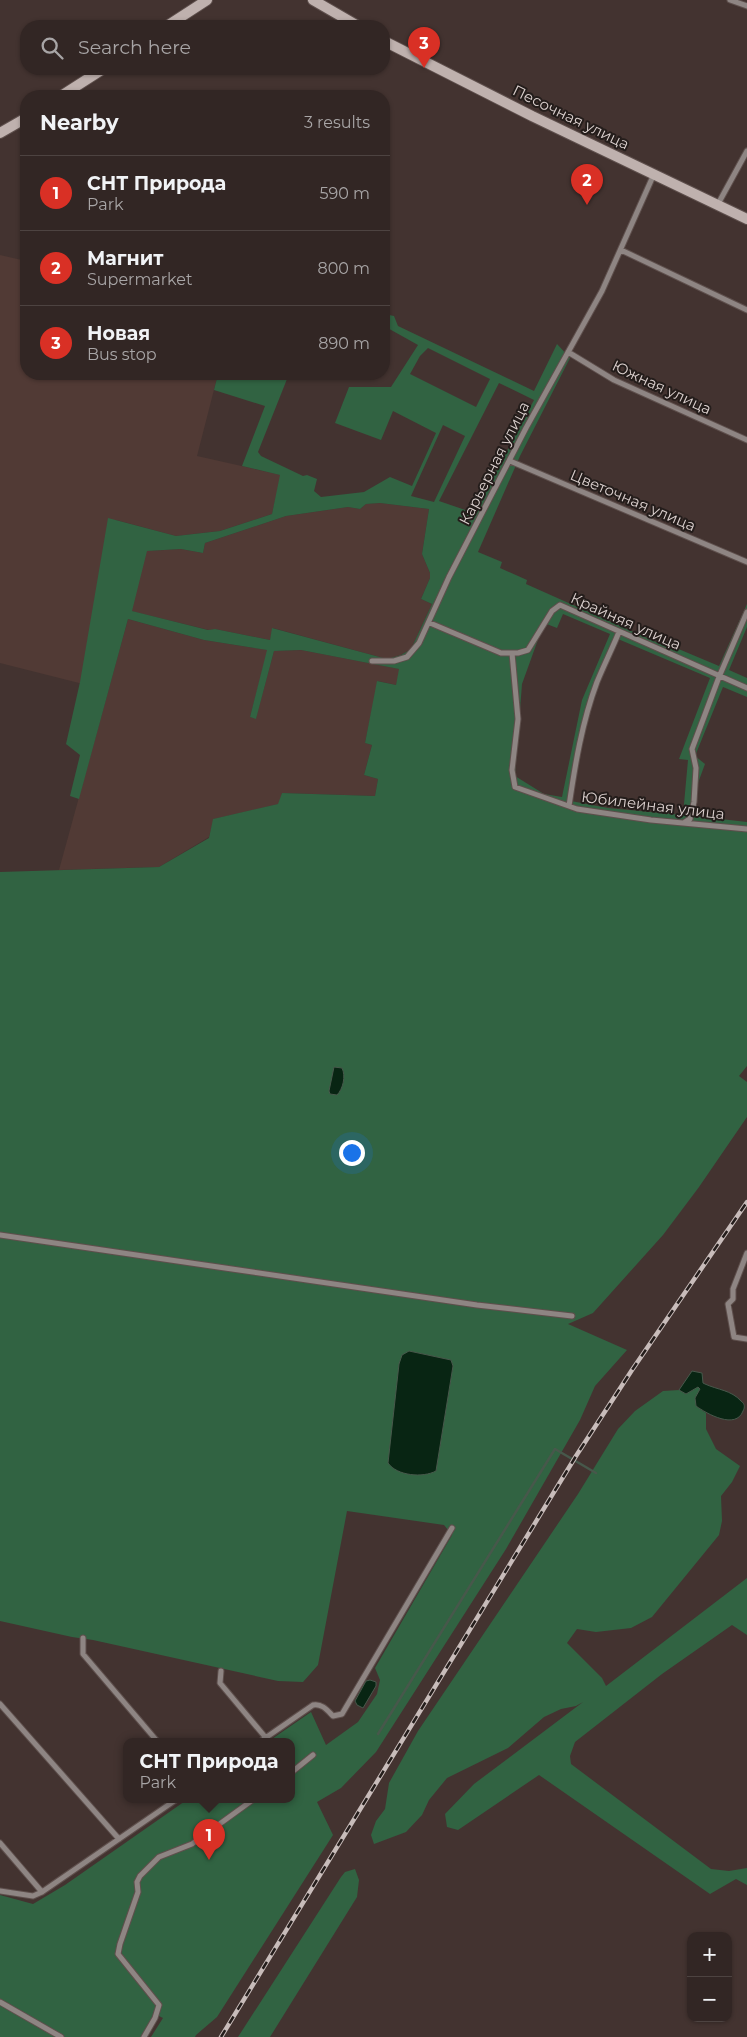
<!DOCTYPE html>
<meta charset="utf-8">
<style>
:root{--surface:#322624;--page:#3d3231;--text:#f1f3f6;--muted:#a8a5a6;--line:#4d4341;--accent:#d93025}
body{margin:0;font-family:Montserrat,sans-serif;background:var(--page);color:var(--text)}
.controls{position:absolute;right:15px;bottom:15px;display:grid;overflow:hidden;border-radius:10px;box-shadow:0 1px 4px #0004}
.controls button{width:45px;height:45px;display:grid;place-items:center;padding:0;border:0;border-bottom:1px solid var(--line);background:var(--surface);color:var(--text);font:25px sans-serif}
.you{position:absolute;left:351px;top:1152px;width:18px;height:18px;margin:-12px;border:4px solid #fff;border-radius:50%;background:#1a73e8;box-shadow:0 0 0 8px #1a73e833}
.badge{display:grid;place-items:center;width:32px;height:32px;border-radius:50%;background:var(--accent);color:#fff;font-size:16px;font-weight:700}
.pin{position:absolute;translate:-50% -41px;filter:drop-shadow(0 1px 2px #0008)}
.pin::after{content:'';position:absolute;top:26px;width:18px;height:15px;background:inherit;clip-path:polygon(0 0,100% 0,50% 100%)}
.popup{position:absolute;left:123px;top:1738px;width:172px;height:65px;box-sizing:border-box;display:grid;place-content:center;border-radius:10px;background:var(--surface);filter:drop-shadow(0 1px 4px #0005);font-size:16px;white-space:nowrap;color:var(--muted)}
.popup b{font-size:19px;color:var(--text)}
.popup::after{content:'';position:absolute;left:50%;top:100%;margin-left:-10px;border:10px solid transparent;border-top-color:var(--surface)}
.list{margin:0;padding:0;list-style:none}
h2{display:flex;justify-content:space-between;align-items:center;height:65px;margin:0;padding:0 20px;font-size:21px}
h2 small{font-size:16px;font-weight:400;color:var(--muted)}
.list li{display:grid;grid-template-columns:32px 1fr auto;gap:15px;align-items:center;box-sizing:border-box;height:75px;padding:0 20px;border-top:1px solid var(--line)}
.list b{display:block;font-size:19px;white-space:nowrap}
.list p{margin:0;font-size:16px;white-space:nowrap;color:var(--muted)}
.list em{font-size:16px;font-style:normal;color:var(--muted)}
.icon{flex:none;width:28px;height:28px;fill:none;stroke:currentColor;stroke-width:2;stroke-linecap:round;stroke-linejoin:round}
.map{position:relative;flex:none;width:747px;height:2037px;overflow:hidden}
.search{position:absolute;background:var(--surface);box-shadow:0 1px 4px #0004;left:20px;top:20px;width:370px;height:55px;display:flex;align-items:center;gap:12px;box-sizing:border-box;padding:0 18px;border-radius:20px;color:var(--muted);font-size:19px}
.panel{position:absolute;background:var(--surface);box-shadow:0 1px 4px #0004;left:20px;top:90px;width:370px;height:290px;border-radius:20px}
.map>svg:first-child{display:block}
</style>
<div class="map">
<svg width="747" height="2037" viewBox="0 0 747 2037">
<rect width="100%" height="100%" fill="#433330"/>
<path fill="#513a35" d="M 0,255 L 26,261 L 26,374 L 218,374 L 197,456 L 281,475 L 272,514 L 220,531 L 176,536 L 116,520 L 87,685 L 0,663 Z
M 380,503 L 429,509 L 422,554 L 430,573 L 430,578 L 421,599 L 432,604 L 411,649 L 401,655 L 387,659 L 273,628 L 270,640 L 215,629 L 209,630 L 131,611 L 146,551 L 181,549 L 203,553 L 205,543 L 286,516 L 348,507 L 360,509 L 366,504 Z
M 128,619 L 204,640 L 268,650 L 250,717 L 256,718 L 274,651 L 301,650 L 400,669 L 396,685 L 378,681 L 365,743 L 372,745 L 364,775 L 378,779 L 375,796 L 282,793 L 279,804 L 214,819 L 209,837 L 159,867 L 59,870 Z"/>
<path fill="#316342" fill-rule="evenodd" d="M 384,314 L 394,316 L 398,326 L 534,391 L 557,344 L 570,358 L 520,456 L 478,552 L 502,562 L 500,568 L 527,580 L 526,584 L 667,647 L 669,645 L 719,666 L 747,604 L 747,627 L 729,670 L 747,678 L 747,697 L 723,687 L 695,756 L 705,764 L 698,783 L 694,816 L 747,822 L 747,1066 L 739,1076 L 747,1082 L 747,1117 L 699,1187 L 663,1235 L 593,1313 L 568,1324 L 627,1350 L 595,1386 L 580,1420 L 506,1549 L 376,1752 L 341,1788 L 317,1802 L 333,1835 L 217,2017 L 196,2035 L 195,2037 L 151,2037 L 163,2018 L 157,2015 L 144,2037 L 0,2037 L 0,1895 L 33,1904 L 65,1885 L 188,1799 L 292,1799 L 292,1741 L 269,1741 L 311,1712 L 326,1745 L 358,1722 L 377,1694 L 380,1680 L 375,1668 L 452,1535 L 444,1525 L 347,1511 L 318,1665 L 303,1682 L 278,1681 L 93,1640 L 72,1637 L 0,1621 L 0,872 L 159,867 L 209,838 L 213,819 L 278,804 L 282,793 L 375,796 L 378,779 L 364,775 L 372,745 L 365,743 L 377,681 L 396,685 L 399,669 L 301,650 L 274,651 L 256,719 L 250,717 L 267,650 L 204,640 L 128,619 L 79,799 L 70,796 L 80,755 L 66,744 L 80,682 L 108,518 L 176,536 L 220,531 L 272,514 L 280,475 L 242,466 L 265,406 L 214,390 L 218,374 L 289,374 L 258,452 L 261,456 L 303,476 L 307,475 L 317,479 L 314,491 L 321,497 L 364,492 L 390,477 L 412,486 L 436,433 L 393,411 L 381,440 L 335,423 L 349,387 L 391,387 L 418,345 L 384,326 ZM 428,348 L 490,379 L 476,407 L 410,374 L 420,356 ZM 499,383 L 534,400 L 474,513 L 439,501 ZM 443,425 L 465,436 L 434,502 L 411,496 ZM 380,503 L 429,509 L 422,554 L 430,573 L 430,578 L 421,599 L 432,604 L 411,649 L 401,655 L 387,659 L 272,628 L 270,640 L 215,629 L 208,630 L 132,611 L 147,551 L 181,549 L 203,553 L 205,543 L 286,516 L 348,507 L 360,509 L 366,504 ZM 563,614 L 610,634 L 582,700 L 562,797 L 544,794 L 515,776 L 522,684 L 544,623 L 557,628 ZM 618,639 L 710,678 L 679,759 L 688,760 L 683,815 L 608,808 L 571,801 L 590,701 ZM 409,1351 L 451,1360 L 453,1366 L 436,1471 Z
M 698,1387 L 700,1389 L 695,1398 L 696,1406 L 706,1413 L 706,1429 L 716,1449 L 740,1466 L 732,1482 L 721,1496 L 722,1521 L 719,1535 L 652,1617 L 631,1628 L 596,1632 L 577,1629 L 567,1643 L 602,1678 L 606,1686 L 747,1578 L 747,1635 L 732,1625 L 662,1674 L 575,1742 L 570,1756 L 571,1764 L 711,1869 L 729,1871 L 747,1868 L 747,1885 L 736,1879 L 710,1894 L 539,1775 L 458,1830 L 447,1827 L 445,1814 L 474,1784 L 583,1702 L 576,1706 L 561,1709 L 544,1717 L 508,1748 L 447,1778 L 429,1800 L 422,1815 L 406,1832 L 374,1844 L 371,1835 L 376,1821 L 385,1809 L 389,1783 L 418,1731 L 578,1494 L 618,1429 L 635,1411 L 663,1391 L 679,1390 L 686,1394 Z
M 355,1869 L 359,1880 L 357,1897 L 270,2037 L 238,2037 L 341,1877 L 345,1872 Z"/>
<path fill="#082513" stroke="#47584b" d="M 334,1067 L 342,1068 C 346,1076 343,1089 337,1095 L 330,1094 L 329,1091 Z
M 409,1351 L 451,1360 L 453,1366 L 436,1471 C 423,1478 397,1476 388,1463 L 399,1364 L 402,1355 Z
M 692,1371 L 702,1373 L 703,1383 L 705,1384 C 718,1390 731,1390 741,1401 C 745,1404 745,1407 743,1411 C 736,1430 707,1414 696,1406 L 695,1398 L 700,1389 L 698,1387 L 686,1394 L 679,1390 Z
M 370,1680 L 376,1682 L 376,1686 L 363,1708 L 357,1705 L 355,1701 L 366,1681 Z"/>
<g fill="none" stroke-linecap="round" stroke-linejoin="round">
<path stroke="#47584b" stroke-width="2.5" d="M 378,1734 L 555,1449 L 596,1473"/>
<g stroke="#5e4f4c" stroke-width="7">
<path id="street" d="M 730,0 L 747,6
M 718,204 L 747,151
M 621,250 L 747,310
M 568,352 L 614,380 L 747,440
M 510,461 L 747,562
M 430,623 L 501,653 L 518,653 L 528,650 L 552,611 L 560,605 L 747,688
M 512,653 L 518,719 L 512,770 L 515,787 L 577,809 L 651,820 L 747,829
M 372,661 L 394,661 L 407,657 L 419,643 L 449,577 L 526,428 L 602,291 L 654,174
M 569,806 C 575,765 582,722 597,682 C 604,665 612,649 619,632
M 685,822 L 690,819 L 694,802 L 696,768 L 692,749 L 719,677 L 747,612
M 0,1235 L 477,1305 L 572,1316
M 747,1253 L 733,1289 L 733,1299 L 728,1304 L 734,1337 L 747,1339
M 83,1638 L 83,1654 L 157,1741
M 221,1671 L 220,1683 L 266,1738
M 0,1704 L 119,1839
M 261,1741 L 313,1705 C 322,1703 328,1711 333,1716 L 342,1714 L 452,1528
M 292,1772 L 313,1755
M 0,1843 L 42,1892
M 0,1891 L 33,1896 L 42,1892 L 177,1799
M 0,2002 L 61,2037
M 144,2037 L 155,2018 L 159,2005 L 118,1954 L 120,1944 L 138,1892 L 137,1882 L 140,1876 L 159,1857 L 192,1844 L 254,1799"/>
</g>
<g stroke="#5e4f4c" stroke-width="12">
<path id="secondary" d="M 313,0 L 358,26
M 167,26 L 207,0
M 384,41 L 532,116 L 747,219
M 61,96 L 103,69
M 0,133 L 26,118"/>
</g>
<use href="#street" stroke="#8e8583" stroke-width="5"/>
<use href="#secondary" stroke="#bfb1ae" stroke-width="10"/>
<g stroke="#c8bcba" stroke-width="4.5">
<path id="rail" d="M 221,2037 L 576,1456 L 632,1370 L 747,1202"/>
</g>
<use href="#rail" stroke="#241d1b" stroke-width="2.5" stroke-dasharray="8" stroke-linecap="butt"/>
</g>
<g text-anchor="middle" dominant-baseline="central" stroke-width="4" stroke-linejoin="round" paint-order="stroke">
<g font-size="15" fill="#dbd0ce" stroke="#241d1b">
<text transform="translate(571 117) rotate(26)">Песочная улица</text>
<text transform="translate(662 387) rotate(25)">Южная улица</text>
<text transform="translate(494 463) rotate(-63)">Карьерная улица</text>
<text transform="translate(633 500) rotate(23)">Цветочная улица</text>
<text transform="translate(626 621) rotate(24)">Крайняя улица</text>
<text transform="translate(653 805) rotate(7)">Юбилейная улица</text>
</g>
</g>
</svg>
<div class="controls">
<button>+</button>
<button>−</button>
</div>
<div class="you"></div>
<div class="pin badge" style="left:209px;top:1860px">1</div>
<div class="popup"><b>СНТ Природа</b>Park</div>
<div class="pin badge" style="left:587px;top:205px">2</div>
<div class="pin badge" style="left:424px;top:68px">3</div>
<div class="search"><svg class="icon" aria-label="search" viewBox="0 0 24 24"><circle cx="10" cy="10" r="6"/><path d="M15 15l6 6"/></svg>Search here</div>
<section class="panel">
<h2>Nearby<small>3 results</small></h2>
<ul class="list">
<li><span class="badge">1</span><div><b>СНТ Природа</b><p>Park</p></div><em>590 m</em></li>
<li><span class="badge">2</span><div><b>Магнит</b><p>Supermarket</p></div><em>800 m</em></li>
<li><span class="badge">3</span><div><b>Новая</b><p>Bus stop</p></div><em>890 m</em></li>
</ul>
</section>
</div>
